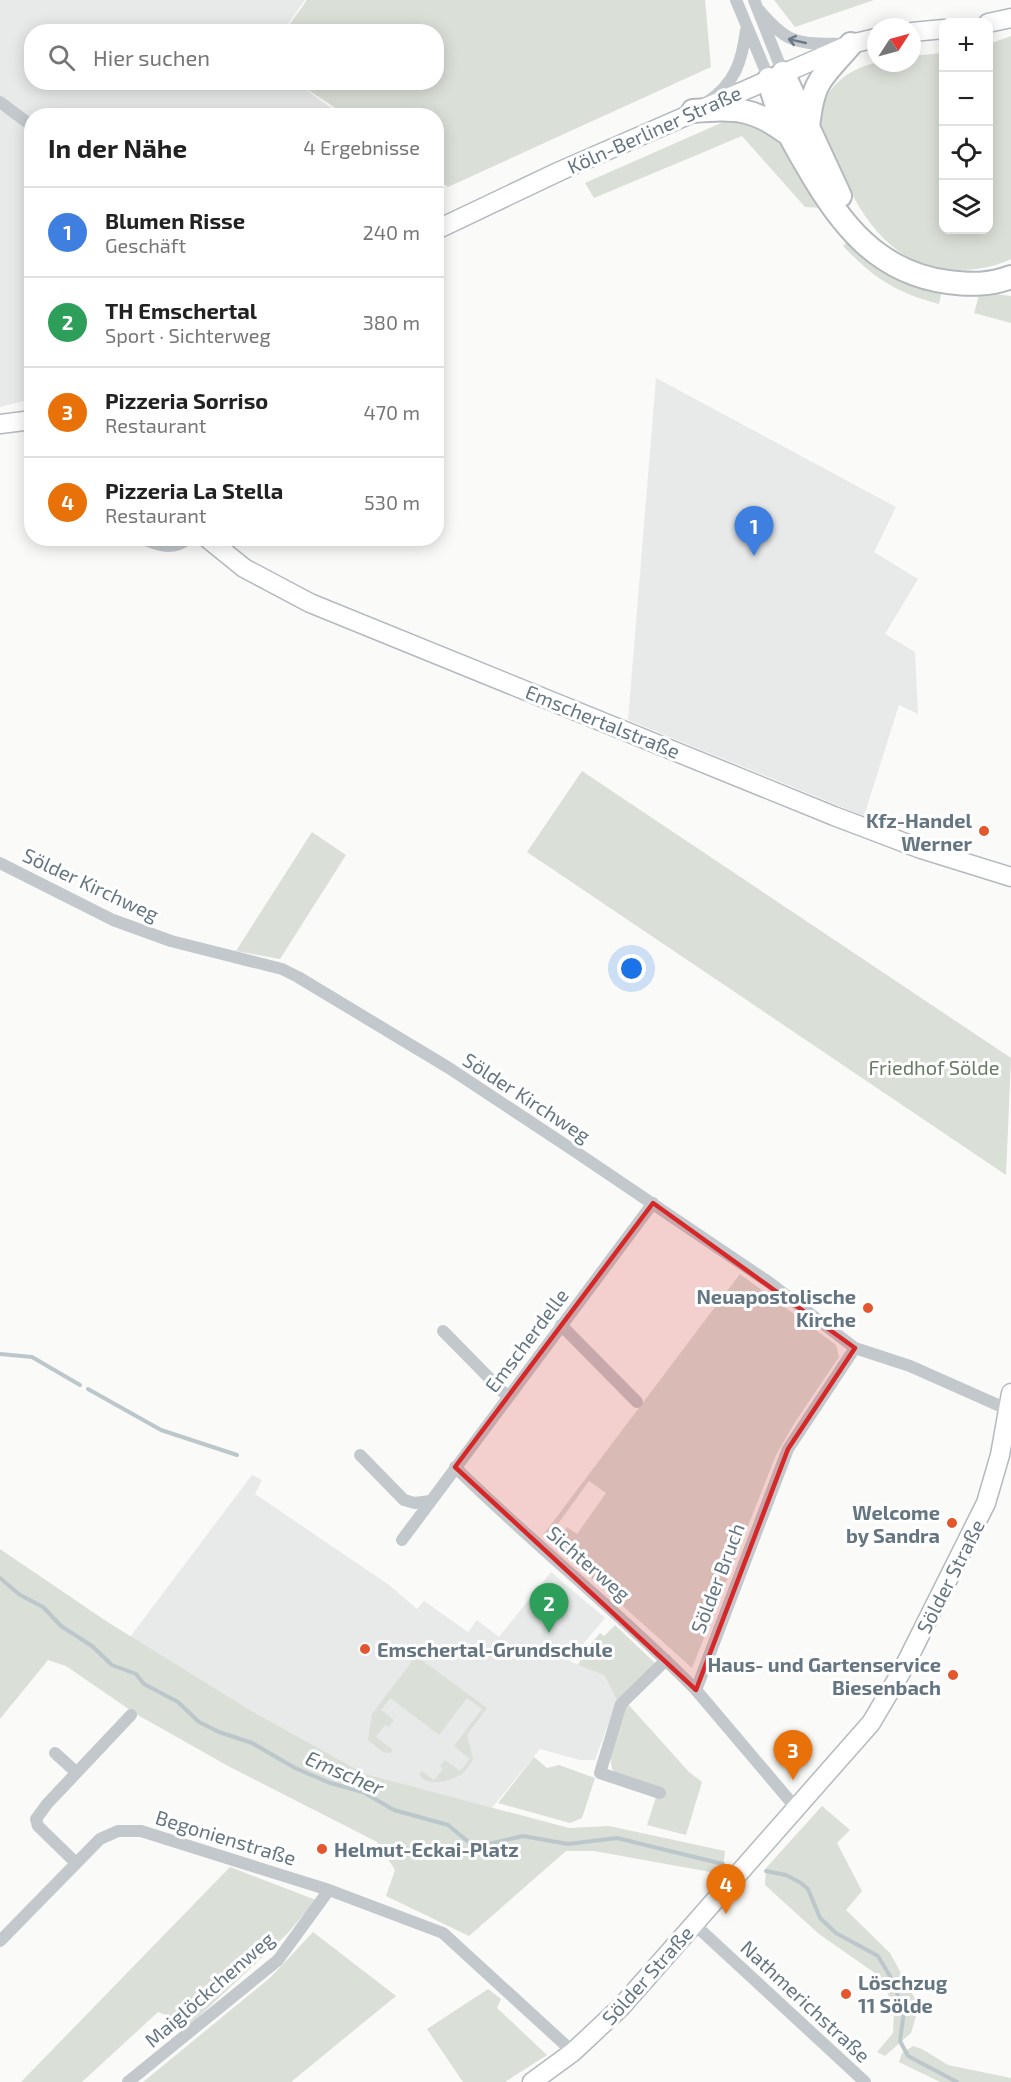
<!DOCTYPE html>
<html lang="de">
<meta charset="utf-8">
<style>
:root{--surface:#fff;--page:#f6f6f6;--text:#222;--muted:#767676;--line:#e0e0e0;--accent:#111827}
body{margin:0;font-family:"Exo 2",sans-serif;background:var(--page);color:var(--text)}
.controls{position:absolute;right:18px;top:18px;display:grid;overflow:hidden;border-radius:12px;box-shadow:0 3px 15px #0003}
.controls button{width:54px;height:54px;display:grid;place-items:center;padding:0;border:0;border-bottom:2px solid var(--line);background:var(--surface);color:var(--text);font:30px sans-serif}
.compass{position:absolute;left:867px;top:18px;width:54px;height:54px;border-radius:50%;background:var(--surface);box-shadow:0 3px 15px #0003;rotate:54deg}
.you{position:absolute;left:632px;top:969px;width:21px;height:21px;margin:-15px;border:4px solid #fff;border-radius:50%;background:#1a73e8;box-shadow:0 0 0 9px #1a73e833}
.badge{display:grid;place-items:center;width:39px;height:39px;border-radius:50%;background:var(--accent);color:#fff;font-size:20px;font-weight:700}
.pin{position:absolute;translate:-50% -50px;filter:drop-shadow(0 2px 3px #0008)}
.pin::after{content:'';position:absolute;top:32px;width:21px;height:18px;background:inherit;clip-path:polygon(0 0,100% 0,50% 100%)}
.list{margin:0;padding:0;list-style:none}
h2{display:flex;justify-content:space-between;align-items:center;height:78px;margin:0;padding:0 24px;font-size:26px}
h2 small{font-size:20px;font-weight:400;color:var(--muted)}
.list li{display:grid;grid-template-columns:39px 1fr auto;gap:18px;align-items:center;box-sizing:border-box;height:90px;padding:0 24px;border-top:2px solid var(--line)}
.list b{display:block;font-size:22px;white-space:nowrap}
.list p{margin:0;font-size:20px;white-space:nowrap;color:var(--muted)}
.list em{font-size:20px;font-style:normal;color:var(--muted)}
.icon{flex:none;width:33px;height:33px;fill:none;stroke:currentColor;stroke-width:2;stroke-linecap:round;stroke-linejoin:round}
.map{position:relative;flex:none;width:1011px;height:2082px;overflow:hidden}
.search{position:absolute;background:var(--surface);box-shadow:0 3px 15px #0003;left:24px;top:24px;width:420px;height:66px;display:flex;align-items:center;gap:15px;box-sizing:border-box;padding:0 21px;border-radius:24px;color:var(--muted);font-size:22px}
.panel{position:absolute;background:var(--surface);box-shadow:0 3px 15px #0003;left:24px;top:108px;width:420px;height:438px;border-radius:24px}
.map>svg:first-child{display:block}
</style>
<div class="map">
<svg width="1011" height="2082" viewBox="0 0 1011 2082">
<rect width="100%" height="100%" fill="#fafaf8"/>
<path fill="#e8e9e9" d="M 0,0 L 305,0 L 283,31 L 32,32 L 32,82 L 296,83 L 341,115 L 32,116 L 31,399 L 0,407 Z
M 656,378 L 896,507 L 874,552 L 918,579 L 885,634 L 915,652 L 918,714 L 899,705 L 864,816 L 628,720 Z
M 252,1475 L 262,1480 L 255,1494 L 389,1585 L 417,1609 L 424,1601 L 468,1632 L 477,1620 L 499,1637 L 551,1572 L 605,1618 L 569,1661 L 604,1675 L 617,1700 L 595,1760 L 580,1760 L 540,1749 L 491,1809 L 365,1774 L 250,1710 L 130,1637 Z"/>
<path fill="#dadfd7" d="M 307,0 L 705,0 L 711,67 L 448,187 L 437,179 L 436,116 L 346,115 L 298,83 L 436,82 L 436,32 L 285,31 Z
M 774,0 L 874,0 L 795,27 Z
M 1011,36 L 1011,259 C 995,267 976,270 958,270 C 874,268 849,188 819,124 C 820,92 844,70 875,63 C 885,61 900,63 912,63 L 912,56 L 943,53 L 944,230 L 988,230 L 989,44 Z
M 730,119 L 751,119 L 781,138 L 823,208 L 805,207 L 742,136 L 594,198 L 585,183 Z
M 851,238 L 943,285 L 939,304 C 895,292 875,279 843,246 Z
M 980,292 L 1011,296 L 1011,323 L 974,313 Z
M 582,771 L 1011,1058 L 1006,1175 L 527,852 Z
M 312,832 L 346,855 L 280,959 L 236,951 Z
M 740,1274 L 836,1345 L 839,1357 L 795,1422 L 776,1455 L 692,1668 L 583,1570 L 559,1538 L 567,1527 L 577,1534 L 606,1493 L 589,1481 L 547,1539 L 543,1535 Z
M 0,1549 L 109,1623 L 250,1710 L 365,1774 L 569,1828 L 609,1826 L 725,1851 L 723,1867 L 716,1873 L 594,1851 L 566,1851 L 469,1936 L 386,1896 L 395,1870 L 377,1842 L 228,1766 L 136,1714 L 66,1666 L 48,1660 L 0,1719 Z
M 615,1625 L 655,1663 L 617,1700 L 604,1675 L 578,1665 L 585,1651 L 600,1633 L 604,1636 Z
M 416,1656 L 487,1708 L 467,1735 L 473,1759 C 470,1764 466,1772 460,1775 C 449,1781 427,1788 419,1774 L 422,1771 L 434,1780 L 443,1769 L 440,1766 L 445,1760 L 460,1771 L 470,1759 L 454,1746 L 482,1709 L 467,1698 L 439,1735 L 390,1698 L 381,1710 L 394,1720 L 389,1727 L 385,1725 L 376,1737 L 393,1750 L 390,1753 L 383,1752 L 368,1740 L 372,1714 Z
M 627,1703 L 689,1772 L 702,1782 L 686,1835 L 647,1825 L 656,1797 L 662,1799 L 665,1790 L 615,1773 C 602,1760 622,1720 627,1703 Z
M 534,1757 L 547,1768 L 559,1765 L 595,1778 L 582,1818 L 570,1823 L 498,1803 Z
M 822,1806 L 850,1830 L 837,1843 L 862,1891 L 846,1910 L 890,1953 L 919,2006 L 911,2033 L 885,2056 L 877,2052 L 893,2033 L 894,2011 L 882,1978 L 819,1934 L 765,1885 L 766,1868 Z
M 230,1867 L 316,1900 L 287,1934 L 191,2024 L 158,2012 L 82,2082 L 21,2082 Z
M 313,1932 L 396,1996 L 291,2082 L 143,2082 L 271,1977 Z
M 488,1989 L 501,1999 L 497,2008 L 547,2055 L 505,2082 L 463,2082 L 427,2029 Z
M 913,2046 L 922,2049 L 948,2065 L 1011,2078 L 1011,2082 L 940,2082 L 899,2062 L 902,2053 Z"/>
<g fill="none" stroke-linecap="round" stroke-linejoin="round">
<path stroke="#bbc7cb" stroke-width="4" d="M 0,1354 L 32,1357 L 80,1385
M 88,1389 L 161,1430 L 237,1455
M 0,1578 L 20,1595 L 43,1607 L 61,1626 L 92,1646 L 112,1665 L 136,1674 L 144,1684 L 178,1702 L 199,1722 L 219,1732 L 252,1743 L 295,1768 L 330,1783 L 363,1792 L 394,1810 L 448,1825 L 471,1844 L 480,1846 L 523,1836 L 568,1844 L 617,1838 L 723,1864
M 766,1871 L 786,1875 L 801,1883 L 808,1889 L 820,1918 L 836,1933 L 878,1956 L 891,1978 L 904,2011 L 900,2041 L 908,2056 L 957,2082"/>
<g stroke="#b3babf" stroke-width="21">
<path id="secondary" d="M 988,23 L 1011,18
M 912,32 L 944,29
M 436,230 L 560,171 L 851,44 L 876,38
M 0,424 L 32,420
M 207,538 L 244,568 L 310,603 L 834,816 L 921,849 L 1011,877
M 532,2082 L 573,2052 L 621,2007 L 871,1723 L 903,1669 L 986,1503 L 1000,1455 L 1011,1393"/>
</g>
<g stroke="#b4b9bd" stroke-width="26">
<path id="highway" d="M 783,73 L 840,196
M 769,79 C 776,112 790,137 807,166 C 840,224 878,273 948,282 C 971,285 990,285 1011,277
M 693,111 C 733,107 754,108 787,133
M 808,128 C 813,79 821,79 851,44"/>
</g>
<path stroke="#c3c8cc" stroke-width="12" d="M 736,0 L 769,79
M 754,0 L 783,73
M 757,8 C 789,46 796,43 844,44
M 0,102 L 32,126
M 707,102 C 735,84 742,61 746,30
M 141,538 C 159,546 173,551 189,538
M 0,863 L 113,920 L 171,941 L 282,969 L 298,977 L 449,1068 L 570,1148 L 770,1283 L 855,1348 L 910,1366 L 1009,1410
M 561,1325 L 637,1402
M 443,1331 L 508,1397
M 360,1455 L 404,1500 L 415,1503 L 430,1501
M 455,1467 C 533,1544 619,1612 696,1690
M 402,1540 L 653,1203
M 55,1753 L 76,1772
M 660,1793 L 600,1773 L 621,1704 L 666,1660
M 796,1808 L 696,1690 L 788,1449 L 855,1348
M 75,1862 L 38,1826 L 36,1819 L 47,1804 L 131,1715
M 694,1924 L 865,2082
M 0,1941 L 100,1839 L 118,1831 L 141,1831 L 329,1890 L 443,1933 L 573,2052
M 128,2082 L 278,1960 L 329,1890"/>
<use href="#secondary" stroke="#fff" stroke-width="18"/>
<use href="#highway" stroke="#fff" stroke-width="22"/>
</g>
<defs><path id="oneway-shaft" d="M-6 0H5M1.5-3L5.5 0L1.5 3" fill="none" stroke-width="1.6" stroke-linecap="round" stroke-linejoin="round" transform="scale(1.5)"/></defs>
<use stroke="#6a7a87" href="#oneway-shaft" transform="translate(797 41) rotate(-167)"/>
<path fill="#d62828" fill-opacity="0.2" stroke="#d62828" stroke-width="4.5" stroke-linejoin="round" d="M 653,1203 L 855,1348 L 788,1449 L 696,1690 L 455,1467 Z"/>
<g fill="#e4572e" stroke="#fff" stroke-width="2">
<circle cx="984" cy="831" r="6"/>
<circle cx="868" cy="1308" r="6"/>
<circle cx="952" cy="1523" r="6"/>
<circle cx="365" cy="1649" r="6"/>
<circle cx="953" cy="1675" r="6"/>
<circle cx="322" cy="1849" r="6"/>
<circle cx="846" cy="1994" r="6"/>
</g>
<g text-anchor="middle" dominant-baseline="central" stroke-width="6" stroke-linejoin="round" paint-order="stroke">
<g font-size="20" fill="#657683" stroke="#fff">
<text transform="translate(654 129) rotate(-24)">Köln-Berliner Straße</text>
<text transform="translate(603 721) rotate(22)">Emschertalstraße</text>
<text transform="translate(91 884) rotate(25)">Sölder Kirchweg</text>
<text transform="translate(527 1097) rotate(33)">Sölder Kirchweg</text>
<text transform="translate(526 1340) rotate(-53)">Emscherdelle</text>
<text transform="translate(589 1563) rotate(41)">Sichterweg</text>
<text transform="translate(950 1576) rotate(-63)">Sölder Straße</text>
<text transform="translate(717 1578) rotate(-69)">Sölder Bruch</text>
<text transform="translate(226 1837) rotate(17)">Begonienstraße</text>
<text transform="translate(647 1975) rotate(-48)">Sölder Straße</text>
<text transform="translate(209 1989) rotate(-41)">Maiglöckchenweg</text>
<text transform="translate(806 2001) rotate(43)">Nathmerichstraße</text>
</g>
<g font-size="20" font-weight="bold" fill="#657683" stroke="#fff" text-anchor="end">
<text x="972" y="820">Kfz-Handel<tspan x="972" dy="23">Werner</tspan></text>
<text x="856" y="1296">Neuapostolische<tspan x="856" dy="23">Kirche</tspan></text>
<text x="940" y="1512">Welcome<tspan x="940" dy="23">by Sandra</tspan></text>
<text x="377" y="1649" text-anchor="start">Emschertal-Grundschule</text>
<text x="941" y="1664">Haus- und Gartenservice<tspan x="941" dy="23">Biesenbach</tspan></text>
<text x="334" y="1849" text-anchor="start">Helmut-Eckai-Platz</text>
<text x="858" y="1982" text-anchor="start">Löschzug<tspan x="858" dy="23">11 Sölde</tspan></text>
</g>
<g font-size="20" fill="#687a64" stroke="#fff">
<text x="934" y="1067">Friedhof Sölde</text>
</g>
<g font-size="21" font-style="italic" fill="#60757c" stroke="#fff">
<text transform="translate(345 1772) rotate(23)">Emscher</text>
</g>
</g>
</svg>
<div class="controls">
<button>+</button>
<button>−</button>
<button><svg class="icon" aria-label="locate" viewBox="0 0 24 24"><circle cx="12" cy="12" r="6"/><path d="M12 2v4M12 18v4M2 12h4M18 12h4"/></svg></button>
<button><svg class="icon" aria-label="layers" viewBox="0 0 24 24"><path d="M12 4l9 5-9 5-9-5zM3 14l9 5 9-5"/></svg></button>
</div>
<svg class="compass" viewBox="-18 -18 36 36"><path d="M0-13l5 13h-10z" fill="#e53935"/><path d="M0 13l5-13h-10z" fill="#767676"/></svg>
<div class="you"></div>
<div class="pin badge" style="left:754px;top:556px;background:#3f7fe0">1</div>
<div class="pin badge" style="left:549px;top:1633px;background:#2e9e5b">2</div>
<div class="pin badge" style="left:793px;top:1780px;background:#e8710a">3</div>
<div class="pin badge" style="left:726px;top:1914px;background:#e8710a">4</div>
<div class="search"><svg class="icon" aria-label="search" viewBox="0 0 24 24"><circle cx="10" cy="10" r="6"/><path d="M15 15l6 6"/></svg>Hier suchen</div>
<section class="panel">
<h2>In der Nähe<small>4 Ergebnisse</small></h2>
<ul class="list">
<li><span class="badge" style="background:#3f7fe0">1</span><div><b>Blumen Risse</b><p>Geschäft</p></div><em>240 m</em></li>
<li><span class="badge" style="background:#2e9e5b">2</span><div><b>TH Emschertal</b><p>Sport · Sichterweg</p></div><em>380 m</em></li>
<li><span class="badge" style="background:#e8710a">3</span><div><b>Pizzeria Sorriso</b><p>Restaurant</p></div><em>470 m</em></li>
<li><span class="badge" style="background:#e8710a">4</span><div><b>Pizzeria La Stella</b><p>Restaurant</p></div><em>530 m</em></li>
</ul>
</section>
</div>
